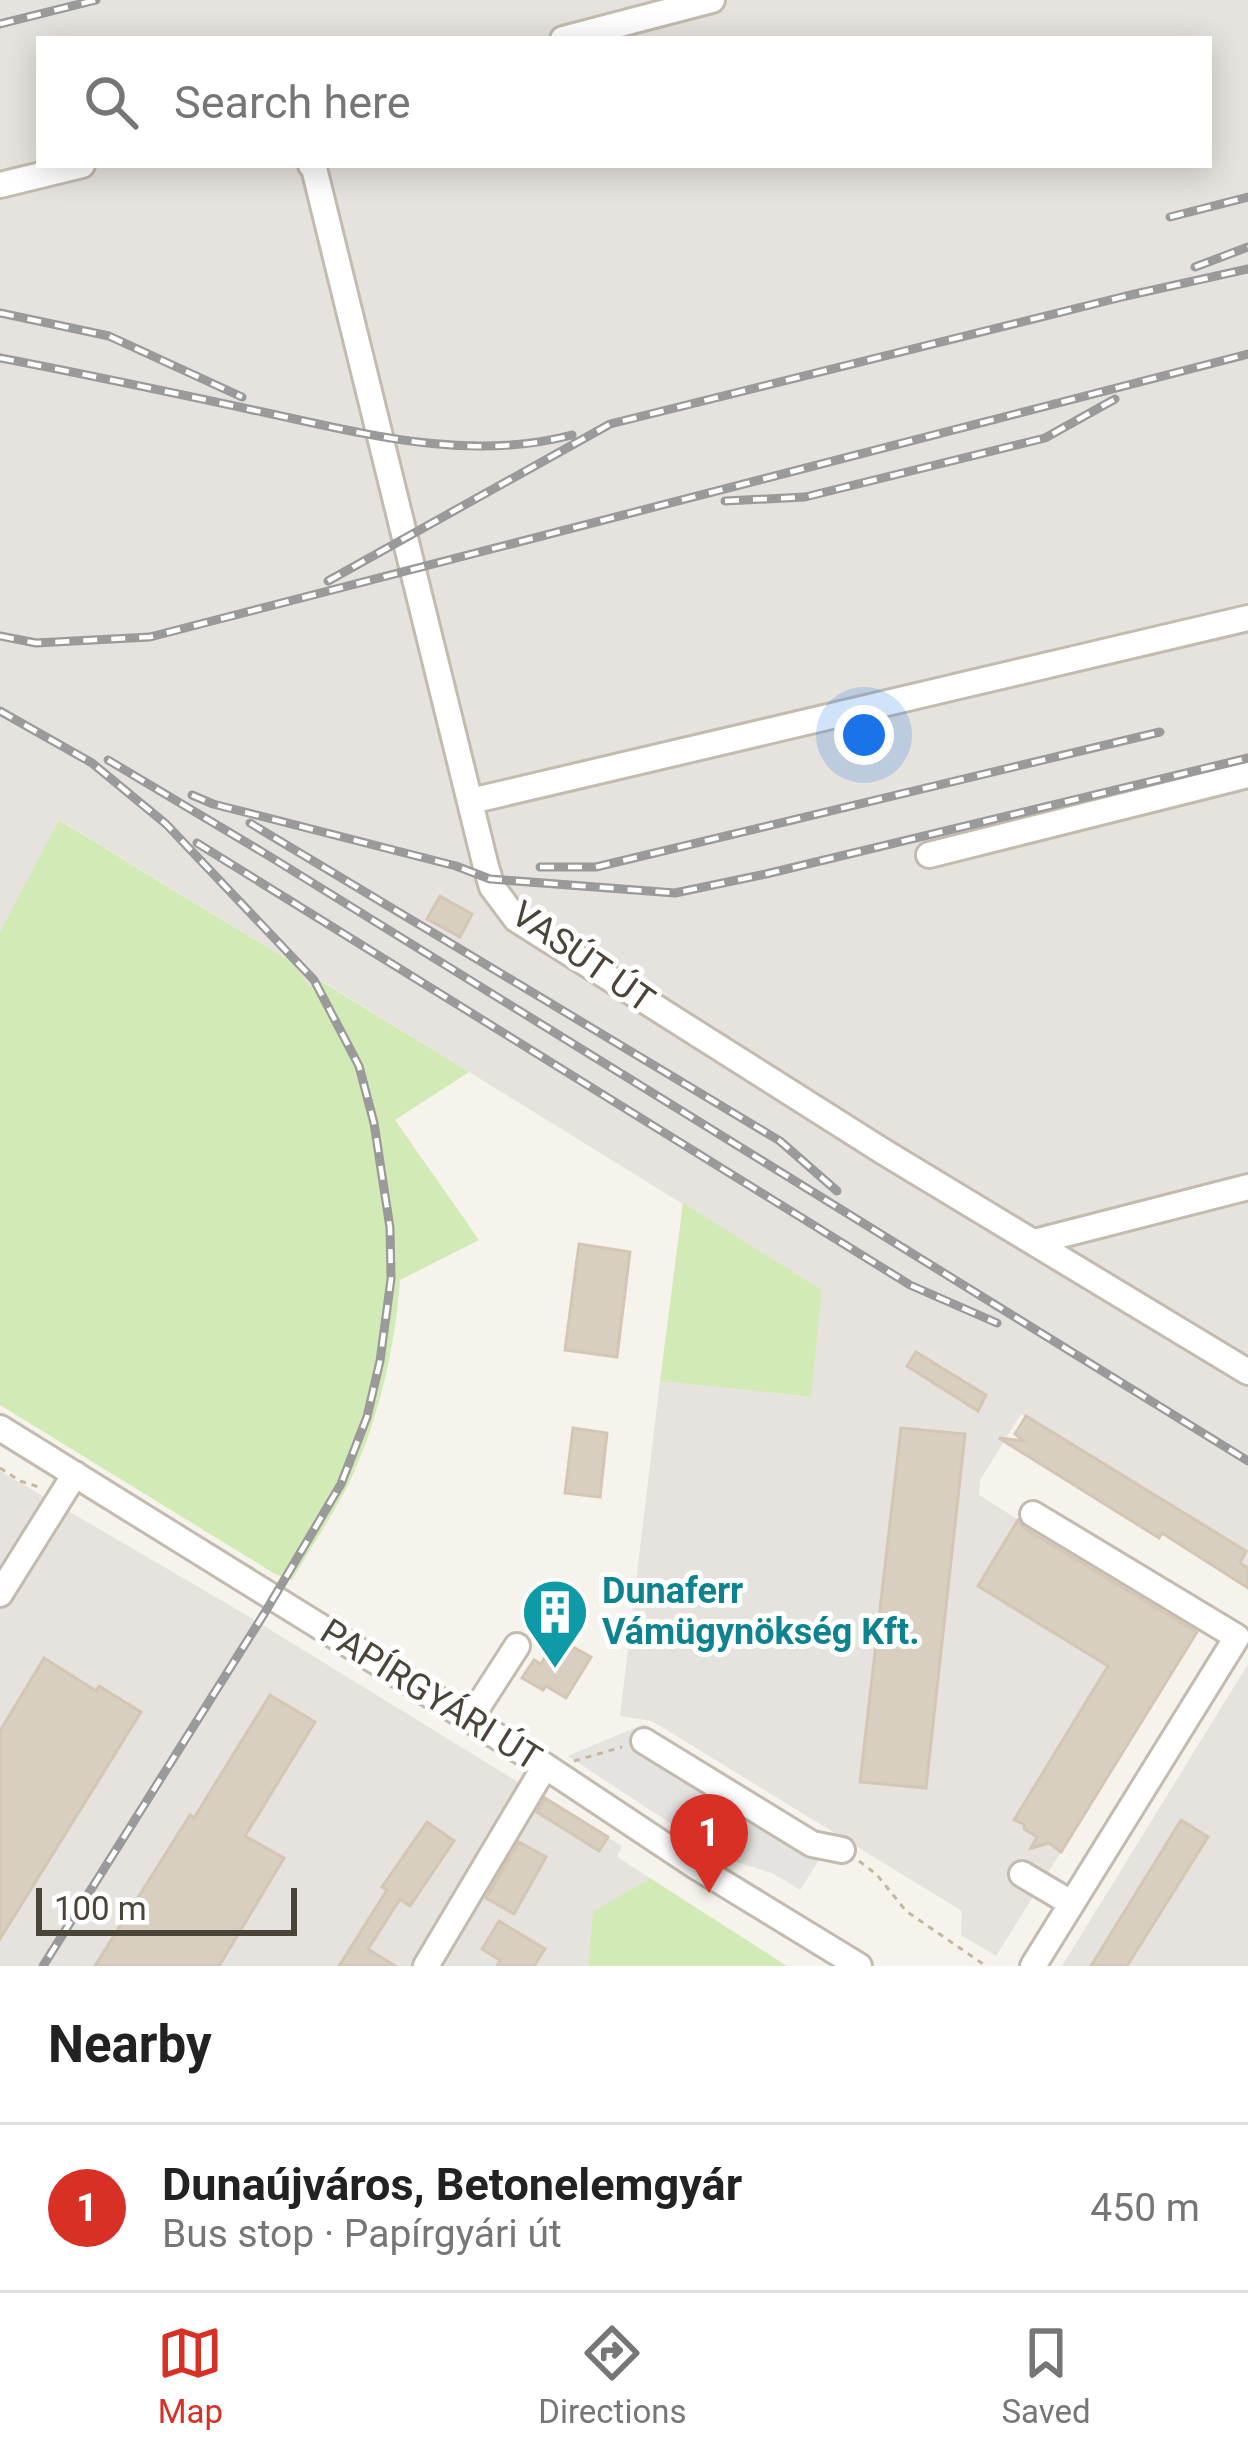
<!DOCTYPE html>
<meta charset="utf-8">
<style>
:root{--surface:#fff;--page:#f2f2f2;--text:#222;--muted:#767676;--line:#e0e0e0;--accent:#d93025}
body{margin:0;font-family:Roboto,sans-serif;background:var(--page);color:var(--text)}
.scale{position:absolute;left:36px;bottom:30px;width:261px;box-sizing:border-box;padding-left:12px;border:6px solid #4b4439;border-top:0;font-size:33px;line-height:42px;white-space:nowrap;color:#4b4439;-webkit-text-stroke:9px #fff;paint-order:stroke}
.you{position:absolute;left:864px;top:735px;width:42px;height:42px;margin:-30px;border:9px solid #fff;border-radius:50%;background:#1a73e8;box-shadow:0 0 0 18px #1a73e833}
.badge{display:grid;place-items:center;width:78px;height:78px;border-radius:50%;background:var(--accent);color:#fff;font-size:39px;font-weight:700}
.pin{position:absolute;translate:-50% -99px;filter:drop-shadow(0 3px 6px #0008)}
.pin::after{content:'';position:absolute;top:63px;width:42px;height:36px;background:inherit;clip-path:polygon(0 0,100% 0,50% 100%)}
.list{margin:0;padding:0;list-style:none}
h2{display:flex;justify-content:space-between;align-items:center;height:156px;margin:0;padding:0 48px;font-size:51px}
h2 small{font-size:39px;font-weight:400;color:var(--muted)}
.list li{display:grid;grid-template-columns:78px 1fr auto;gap:36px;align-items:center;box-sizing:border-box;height:168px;padding:0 48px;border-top:3px solid var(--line)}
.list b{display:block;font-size:45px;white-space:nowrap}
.list p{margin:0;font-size:39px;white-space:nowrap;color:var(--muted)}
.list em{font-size:39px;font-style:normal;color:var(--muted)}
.icon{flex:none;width:66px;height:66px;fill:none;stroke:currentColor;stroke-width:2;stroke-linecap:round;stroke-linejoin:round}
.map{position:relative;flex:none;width:1248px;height:1966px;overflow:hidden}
.search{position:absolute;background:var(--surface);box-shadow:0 6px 30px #0003;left:36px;right:36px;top:36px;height:132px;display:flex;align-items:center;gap:30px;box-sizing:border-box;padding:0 42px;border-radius:0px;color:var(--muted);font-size:45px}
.sheet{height:324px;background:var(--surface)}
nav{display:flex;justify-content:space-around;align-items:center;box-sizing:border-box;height:168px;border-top:3px solid var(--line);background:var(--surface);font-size:33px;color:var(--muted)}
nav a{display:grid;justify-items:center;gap:6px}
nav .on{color:var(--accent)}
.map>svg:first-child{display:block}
</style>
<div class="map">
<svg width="1248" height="1966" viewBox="0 0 1248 1966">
<rect width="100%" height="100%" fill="#f6f3ec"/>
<path fill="#e6e2dd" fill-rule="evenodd" d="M 0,0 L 1248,0 L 1248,1588 L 1163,1533 L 1159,1538 L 1044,1466 L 1062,1439 L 1021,1414 L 980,1480 L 979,1495 L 1198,1632 L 996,1956 L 961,1935 L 962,1911 L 652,1721 L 620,1716 L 660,1381 L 810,1397 L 822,1290 L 322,981 L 309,988 L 293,963 L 60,820 L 0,932 ZM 39,39 L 1209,39 L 1209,165 L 39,165 Z
M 0,1471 L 248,1616 L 622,1846 L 617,1857 L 650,1878 L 594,1912 L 588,1966 L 0,1966 Z
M 1248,1664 L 1248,1966 L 1062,1966 Z"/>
<path fill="#d2eab5" d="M 59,820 L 293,963 L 309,987 L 321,981 L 469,1072 L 395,1120 L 479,1240 L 400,1280 C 395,1349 379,1418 350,1481 C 333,1515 311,1547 292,1580 L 275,1574 L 0,1405 L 0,932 Z
M 683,1203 L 822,1290 L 811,1397 L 660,1381 Z
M 650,1878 L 787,1966 L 588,1966 L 593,1912 Z"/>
<path fill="#e5e3e0" d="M 644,1724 L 828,1846 L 800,1890 L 772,1873 L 723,1858 L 568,1756 Z"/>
<path fill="#d8cfc1" stroke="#d3c7b4" stroke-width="3" d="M 440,896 L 472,914 L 460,937 L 427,919 Z
M 579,1244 L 630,1252 L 617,1357 L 565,1350 Z
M 916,1352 L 986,1395 L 978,1411 L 907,1366 Z
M 1026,1416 L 1246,1551 L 1240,1563 L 1248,1568 L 1248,1588 L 1162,1533 L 1159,1538 L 999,1438 L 1024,1441 L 1015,1434 Z
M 573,1428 L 607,1433 L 600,1497 L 565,1493 Z
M 901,1428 L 965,1434 L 926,1788 L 860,1782 Z
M 1018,1520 L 1024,1528 L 1197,1632 L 1061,1852 L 1049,1843 L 1031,1848 L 1037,1837 L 1024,1829 L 1024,1824 L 1014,1820 L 1108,1666 L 978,1586 Z
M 557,1638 L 591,1657 L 566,1698 L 546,1686 L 543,1690 L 522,1678 L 534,1660 L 541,1664 Z
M 44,1658 L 96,1691 L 99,1686 L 141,1712 L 0,1939 L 0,1731 Z
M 270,1695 L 315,1722 L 245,1836 L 284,1858 L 219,1966 L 95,1966 L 190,1815 L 194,1818 Z
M 545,1798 L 608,1837 L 599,1851 L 537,1812 Z
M 1181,1820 L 1208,1837 L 1127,1966 L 1091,1966 Z
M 427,1822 L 454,1841 L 410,1906 L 400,1899 L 368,1949 L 395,1966 L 339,1966 L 387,1890 L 382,1887 Z
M 519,1842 L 546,1857 L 514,1914 L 486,1898 Z
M 499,1921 L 545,1949 L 534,1966 L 497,1966 L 500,1960 L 482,1949 Z"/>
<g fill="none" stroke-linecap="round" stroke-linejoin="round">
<g stroke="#c2bbae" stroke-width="30">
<path id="minor" d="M 563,39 L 712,0
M 311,165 L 314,168 L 486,867 L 492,887 L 516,919 L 884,1152 L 1248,1372
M 0,185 L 82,165
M 471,801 L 1248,618
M 929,855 L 1248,775
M 1034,1242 L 1248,1187
M 0,1428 L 545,1766 L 697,1867 L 859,1966
M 1033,1514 L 1237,1637 L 1033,1966
M 0,1594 L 75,1474
M 470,1719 L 517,1646
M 644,1741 L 812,1844 L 842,1850
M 1022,1874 L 1071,1903
M 426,1966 L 545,1766"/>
</g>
<path stroke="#c4b79f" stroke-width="3" stroke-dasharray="6 6" stroke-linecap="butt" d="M 0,1468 L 20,1481 L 42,1488
M 574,1761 L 622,1747
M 859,1861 L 877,1875 L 906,1911 L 986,1966"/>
<use href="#minor" stroke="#fff" stroke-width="24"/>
<g stroke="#9a9a9a" stroke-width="9">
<path id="rail" d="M 0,24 L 96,0
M 1170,217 L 1248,197
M 1195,267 L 1248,247
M 0,313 L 109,336 L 242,397
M 0,358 C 85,374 169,392 253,410 C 358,432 466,463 572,435
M 725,501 L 805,497 L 1045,438 L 1115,399
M 328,581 L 610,424 L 1126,296 L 1248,269
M 0,636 L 36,643 L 150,637 L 1248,354
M 0,711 L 92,763 L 166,824 L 314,980 L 359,1066 L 374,1123 L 390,1228 L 391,1279 L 380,1361 L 367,1417 L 341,1484 L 264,1614 L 43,1966
M 108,760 L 269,856 L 1248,1461
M 192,795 L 213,804 L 456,866 L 490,879 L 675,893 L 766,874 L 1248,758
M 250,823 L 780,1141 L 837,1191
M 197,843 L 910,1285 L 997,1323
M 540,867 L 596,867 L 1160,732"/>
</g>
<use href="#rail" stroke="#fff" stroke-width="4.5" stroke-dasharray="14" stroke-linecap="butt"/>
</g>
<defs>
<g id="building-pin" transform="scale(3.45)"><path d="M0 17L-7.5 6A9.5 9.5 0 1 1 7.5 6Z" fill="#0f9aa8" stroke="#fff"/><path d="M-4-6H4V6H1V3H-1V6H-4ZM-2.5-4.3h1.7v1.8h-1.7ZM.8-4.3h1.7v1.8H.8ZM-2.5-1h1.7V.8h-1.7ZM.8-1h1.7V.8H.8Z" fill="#fff"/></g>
</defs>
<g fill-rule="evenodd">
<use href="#building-pin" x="555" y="1612"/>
</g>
<g text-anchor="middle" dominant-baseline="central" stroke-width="10" stroke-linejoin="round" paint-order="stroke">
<g font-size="36" fill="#4b4439" stroke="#fff">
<text transform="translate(583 957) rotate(35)">VASÚT ÚT</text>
<text transform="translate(431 1695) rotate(32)">PAPÍRGYÁRI ÚT</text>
</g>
<g font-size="36" font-weight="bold" fill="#0d838f" stroke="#fff" text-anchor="start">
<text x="602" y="1591">Dunaferr<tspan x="602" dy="41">Vámügynökség Kft.</tspan></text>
</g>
</g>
</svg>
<div class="scale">100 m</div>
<div class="you"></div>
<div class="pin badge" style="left:709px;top:1893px">1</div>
<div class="search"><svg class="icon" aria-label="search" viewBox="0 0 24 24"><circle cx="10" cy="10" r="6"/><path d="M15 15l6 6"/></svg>Search here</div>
</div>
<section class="sheet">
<h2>Nearby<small></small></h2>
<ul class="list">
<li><span class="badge">1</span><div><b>Dunaújváros, Betonelemgyár</b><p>Bus stop · Papírgyári út</p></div><em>450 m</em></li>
</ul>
</section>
<nav>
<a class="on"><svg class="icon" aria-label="map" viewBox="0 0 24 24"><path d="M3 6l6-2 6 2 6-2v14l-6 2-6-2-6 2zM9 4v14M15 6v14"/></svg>Map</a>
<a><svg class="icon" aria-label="directions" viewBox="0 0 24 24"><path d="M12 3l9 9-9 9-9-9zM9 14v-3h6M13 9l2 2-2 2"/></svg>Directions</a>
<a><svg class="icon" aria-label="saved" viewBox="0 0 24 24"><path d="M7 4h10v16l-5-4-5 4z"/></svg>Saved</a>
</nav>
